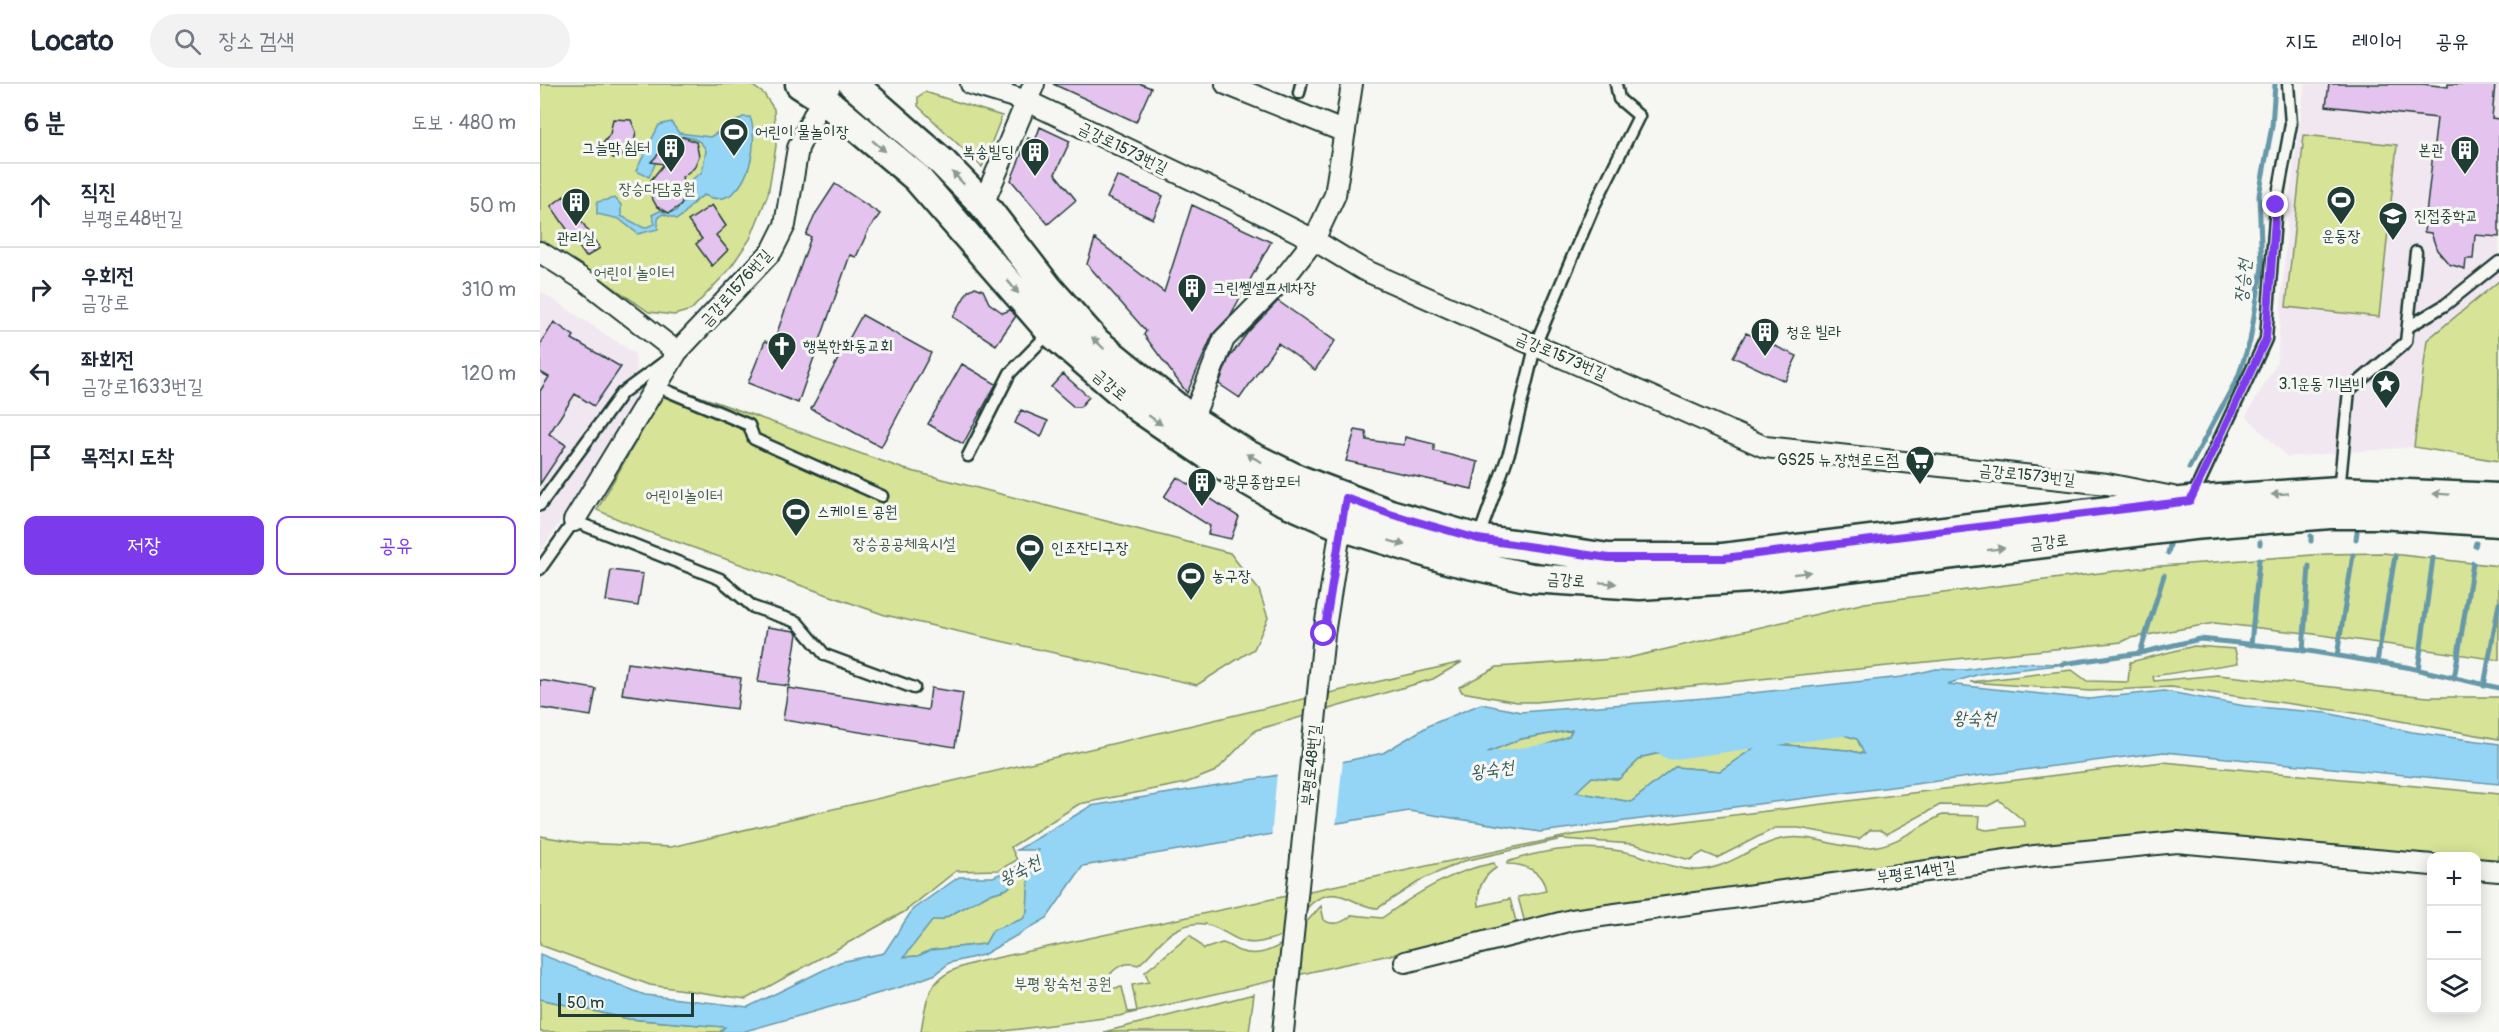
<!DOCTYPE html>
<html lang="ko">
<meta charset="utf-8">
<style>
:root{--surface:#fff;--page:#f2f2f3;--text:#1f2937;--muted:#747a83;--line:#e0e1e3;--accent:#7c3aed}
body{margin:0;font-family:Pangolin,"Poor Story",sans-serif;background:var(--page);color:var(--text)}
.controls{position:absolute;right:18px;bottom:18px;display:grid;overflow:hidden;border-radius:12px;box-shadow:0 3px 15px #0003}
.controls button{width:54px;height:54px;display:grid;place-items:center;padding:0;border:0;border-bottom:2px solid var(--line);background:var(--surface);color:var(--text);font:30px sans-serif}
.scale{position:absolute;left:18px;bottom:15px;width:136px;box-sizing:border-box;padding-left:6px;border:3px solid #1f3d34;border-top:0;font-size:16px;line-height:21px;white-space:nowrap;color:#1f3d34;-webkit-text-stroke:4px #f6f6f2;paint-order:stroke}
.stop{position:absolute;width:18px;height:18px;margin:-14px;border:4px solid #7c3aed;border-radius:50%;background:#fff}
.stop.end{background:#7c3aed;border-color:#fff;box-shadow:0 2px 6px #0008}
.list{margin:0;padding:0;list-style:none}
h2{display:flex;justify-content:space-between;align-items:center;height:78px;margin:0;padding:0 24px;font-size:26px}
h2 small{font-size:20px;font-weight:400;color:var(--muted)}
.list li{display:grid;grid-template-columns:39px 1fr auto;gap:18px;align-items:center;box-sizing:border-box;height:84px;padding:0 24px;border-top:2px solid var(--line)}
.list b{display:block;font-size:22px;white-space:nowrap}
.list p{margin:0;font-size:20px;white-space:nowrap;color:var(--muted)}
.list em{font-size:20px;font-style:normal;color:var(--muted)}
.actions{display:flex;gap:12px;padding:18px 24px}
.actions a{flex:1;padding:14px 0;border:2px solid var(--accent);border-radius:12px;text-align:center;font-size:21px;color:var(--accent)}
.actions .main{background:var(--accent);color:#fff}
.icon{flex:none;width:33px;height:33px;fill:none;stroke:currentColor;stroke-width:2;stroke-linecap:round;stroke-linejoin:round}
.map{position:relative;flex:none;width:1959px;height:948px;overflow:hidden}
header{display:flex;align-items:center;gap:36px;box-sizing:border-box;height:84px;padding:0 30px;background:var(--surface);border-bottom:2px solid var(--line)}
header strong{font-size:28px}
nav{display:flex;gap:33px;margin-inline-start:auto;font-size:21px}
.search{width:420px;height:54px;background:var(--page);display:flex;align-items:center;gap:15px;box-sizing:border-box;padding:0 21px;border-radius:33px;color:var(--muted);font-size:22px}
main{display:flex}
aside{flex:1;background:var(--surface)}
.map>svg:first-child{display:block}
</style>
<header>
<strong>Locato</strong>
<div class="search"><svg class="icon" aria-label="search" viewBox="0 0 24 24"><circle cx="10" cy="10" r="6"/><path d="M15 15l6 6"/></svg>장소 검색</div>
<nav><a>지도</a><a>레이어</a><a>공유</a></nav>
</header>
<main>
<aside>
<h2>6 분<small>도보 · 480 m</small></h2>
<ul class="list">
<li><svg class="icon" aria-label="ahead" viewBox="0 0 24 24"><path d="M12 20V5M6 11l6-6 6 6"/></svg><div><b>직진</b><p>부평로48번길</p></div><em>50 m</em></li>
<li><svg class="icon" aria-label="right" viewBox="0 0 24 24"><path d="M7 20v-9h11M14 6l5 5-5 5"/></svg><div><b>우회전</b><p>금강로</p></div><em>310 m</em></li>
<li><svg class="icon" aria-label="left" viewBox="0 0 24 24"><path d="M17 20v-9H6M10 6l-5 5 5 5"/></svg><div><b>좌회전</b><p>금강로1633번길</p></div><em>120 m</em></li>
<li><svg class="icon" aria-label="arrive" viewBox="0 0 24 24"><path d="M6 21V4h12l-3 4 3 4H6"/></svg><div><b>목적지 도착</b></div></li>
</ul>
<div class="actions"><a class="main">저장</a><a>공유</a></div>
</aside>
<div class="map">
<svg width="1959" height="948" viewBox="0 0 1959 948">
<rect width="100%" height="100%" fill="#f6f6f2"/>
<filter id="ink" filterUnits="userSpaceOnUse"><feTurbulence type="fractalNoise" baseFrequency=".0167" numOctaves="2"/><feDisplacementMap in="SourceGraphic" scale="12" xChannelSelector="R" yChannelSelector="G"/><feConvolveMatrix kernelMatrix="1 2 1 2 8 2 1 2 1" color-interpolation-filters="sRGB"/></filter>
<g filter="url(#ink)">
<path fill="#f1e7f1" d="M 1765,0 L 1959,0 L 1959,197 L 1887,256 L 1874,363 L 1747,373 L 1706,332 L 1737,278 L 1749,117 Z
M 0,207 L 95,270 L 99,318 L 0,468 Z"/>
<path fill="#d7e396" stroke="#7b9065" stroke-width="1.5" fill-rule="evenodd" d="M 0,0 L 210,0 L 224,10 L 234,25 L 236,62 L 228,110 L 210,155 L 188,187 L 151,226 L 134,231 L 109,228 L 58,193 L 0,160 Z
M 385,8 L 462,32 L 442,83 L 378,22 L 378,13 Z
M 1764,51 L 1857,61 L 1839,233 L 1746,223 Z
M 1959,197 L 1959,377 L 1874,363 L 1887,256 Z
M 128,301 L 364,385 L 690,469 L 719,506 L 728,534 L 714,565 L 657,601 L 345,531 L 103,446 L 57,426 Z
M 1843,469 L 1959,482 L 1959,576 L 1774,550 L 1675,539 L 1590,554 L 1582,558 L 996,618 L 977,618 L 922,608 L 919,603 L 957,583 L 1088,574 L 1325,519 L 1607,483 L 1786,470 Z
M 1654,562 L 1695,565 L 1698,579 L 1613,592 L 1614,597 L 1678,591 L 1888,613 L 1959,613 L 1959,655 L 1822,630 L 1631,603 L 1550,607 L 1430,598 L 1532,586 L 1547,597 L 1588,598 L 1590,578 Z
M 922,578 L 893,595 L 716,646 L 676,687 L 646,699 L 539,720 L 471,763 L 477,776 L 459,786 L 416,787 L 364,828 L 206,915 L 110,901 L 0,861 L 0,752 L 42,759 L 131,763 Z
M 1255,636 L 1317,655 L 1325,670 L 1307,666 L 1221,659 L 1180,687 L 1135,683 L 1091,718 L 1035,708 L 1052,693 L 1079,695 L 1102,673 L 1157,661 L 1208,639 Z
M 1032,646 L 1029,652 L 1003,663 L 1065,659 C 1061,663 999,694 995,694 C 980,695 967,693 953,695 L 948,668 L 981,655 Z
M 1623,678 L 1959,710 L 1959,778 L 1937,776 L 1936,772 L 1892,772 L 1607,754 L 1288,790 L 1105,819 L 801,881 L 579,932 L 457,948 L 381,948 C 388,899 394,889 442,877 L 1032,751 ZM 1459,716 L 1485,738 L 1485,742 L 1446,746 L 1439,744 L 1440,732 L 1402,731 C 1379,742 1357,761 1331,763 C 1301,767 1270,748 1241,755 C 1210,762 1188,786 1155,786 C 1134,785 1117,777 1098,771 C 1056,759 1007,764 967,778 L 967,780 C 985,780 1003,787 1006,807 L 978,813 L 985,839 L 977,841 L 970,815 L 939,822 C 937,806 942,793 956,784 L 954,779 C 911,787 877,809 842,834 L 812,831 C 804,838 794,843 784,836 L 781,822 C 761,844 734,879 699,867 C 692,864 689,860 682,859 L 664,865 L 650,851 L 605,888 L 609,898 L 592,901 L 597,927 L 588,928 L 582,903 L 568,905 C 564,888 583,876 598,881 C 612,871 619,856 634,847 C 676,823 688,865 720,858 C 727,856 736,855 742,851 C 758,841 766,817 785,812 C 804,806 819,824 838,824 L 883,795 L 924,777 L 1022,755 L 1093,760 L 1150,776 L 1163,768 L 1177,774 L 1235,744 L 1259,744 L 1319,755 L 1330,746 L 1340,746 L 1347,750 L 1400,721 L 1448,722 Z
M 480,791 L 489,791 L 487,829 L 483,835 L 453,846 L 445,860 L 391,866 L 378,872 L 363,873 L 393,835 L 401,836 L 447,811 L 467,805 Z
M 714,910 L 709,948 L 564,948 Z
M 0,915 L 89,935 L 186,943 L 180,948 L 0,948 Z"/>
<path fill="#94d5f6" stroke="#6598a8" stroke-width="1.5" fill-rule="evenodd" d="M 203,33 L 210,33 C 221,60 205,131 164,111 C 148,120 148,129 137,135 L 123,130 L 118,133 L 118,145 L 98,150 L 79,135 L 57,130 L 57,118 L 75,114 L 81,121 L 81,132 L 104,144 L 115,140 L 112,131 L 120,127 L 129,129 L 136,127 L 154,106 L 151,96 L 162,88 L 166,67 C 160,51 141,51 127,55 L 109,93 L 96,87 L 119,41 L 131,38 L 139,49 L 170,53 Z
M 1471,579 L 1527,580 L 1440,590 L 1407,600 L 1549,615 L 1624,607 L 1705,622 L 1787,629 L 1872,648 L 1959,660 L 1959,700 L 1624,668 L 1000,748 L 869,727 L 543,782 L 507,834 L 443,871 L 409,879 L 396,890 L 361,903 L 202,948 L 180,948 L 185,943 L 89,935 L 0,915 L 0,870 L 105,911 L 208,923 L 300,878 L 344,869 L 373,825 L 419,793 L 453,793 L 489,777 L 499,766 L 477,766 L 551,722 L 751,689 L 843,669 L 890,641 L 941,620 L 981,628 L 1165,614 L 1362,593 L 1396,585 L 1425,586 ZM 1256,636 L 1317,655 L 1324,670 L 1307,666 L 1221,659 L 1180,687 L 1135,683 L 1091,718 L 1036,708 L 1052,693 L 1079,695 L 1102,673 L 1157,661 L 1208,639 ZM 1032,646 L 1029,652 L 1001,663 L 1064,659 L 1060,665 L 1019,681 L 997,694 L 972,692 L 953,695 L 948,668 L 981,655 ZM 480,791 L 489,792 L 487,828 L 483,835 L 453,846 L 445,860 L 391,866 L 378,872 L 364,873 L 393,836 L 401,836 L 447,811 L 467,805 Z"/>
<path fill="#f6f6f2" d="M 803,675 L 796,743 L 731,755 L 737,688 Z"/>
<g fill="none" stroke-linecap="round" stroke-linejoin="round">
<path stroke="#6598a8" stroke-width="5" d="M 1649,384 L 1698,293 L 1710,257 L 1722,183 L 1719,111 L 1732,42 L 1735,0
M 1816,455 L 1817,448
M 1771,457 L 1771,452
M 1720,460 L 1720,458
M 1935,462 L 1936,459
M 1628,469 L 1630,461
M 1711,561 L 1719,476
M 1763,567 L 1769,482
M 1600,569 L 1660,555 L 1756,565 L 1866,583 L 1959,604
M 1797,572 L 1813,471
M 1837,578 L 1855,472
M 1522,580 L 1600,569 L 1624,491
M 1878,586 L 1893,474
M 1914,595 L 1933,479
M 1944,602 L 1959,519"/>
<path stroke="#94d5f6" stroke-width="33" d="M 1132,659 L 1313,634
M 906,691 L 1084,666"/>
</g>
<path fill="#e4c3ef" stroke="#1f3d34" stroke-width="1.5" d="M 513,0 L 601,0 L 611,4 L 596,38 Z
M 1789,0 L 1882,0 L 1908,3 L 1908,0 L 1955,0 L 1952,34 L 1959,35 L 1959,153 L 1935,151 L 1933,175 L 1926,175 L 1925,185 L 1909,180 L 1897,166 L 1891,149 L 1884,148 L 1897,34 L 1786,22 Z
M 73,35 L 91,36 L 96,48 L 94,59 L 80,74 L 73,74 L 62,61 L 70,50 Z
M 500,43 L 530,57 L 515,90 L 536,116 L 508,140 L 471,96 L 488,54 L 495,57 Z
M 143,53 L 156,58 L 159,72 L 154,84 L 142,93 L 145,106 L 141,121 L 129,129 L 117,123 L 111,112 L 111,96 L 124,80 L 111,78 L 130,58 Z
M 577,92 L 623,112 L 613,135 L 567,114 Z
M 295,100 L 340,130 L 329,145 L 316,173 L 310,171 L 258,319 L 208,299 L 225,257 L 233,260 L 271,153 L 266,151 L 276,129 Z
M 24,112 L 60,164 L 46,173 L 11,122 Z
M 172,121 L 186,142 L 176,151 L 188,166 L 172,182 L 156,160 L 162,155 L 148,137 Z
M 652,121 L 731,158 L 690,232 L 673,250 L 647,309 L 604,251 L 606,247 L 547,180 L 555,155 L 624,208 Z
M 435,203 L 443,206 L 449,219 L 463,229 L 470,226 L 476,232 L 456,261 L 413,233 L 428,207 Z
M 738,217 L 795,257 L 775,286 L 738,259 L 700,314 L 679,300 L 689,274 L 708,248 Z
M 322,231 L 391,269 L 341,363 L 271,325 Z
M 14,238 L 34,252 L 32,255 L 81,283 L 54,322 L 35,310 L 9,350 L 26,361 L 0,400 L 0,307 L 9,293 L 0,288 L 0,261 Z
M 1206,249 L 1257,272 L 1245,297 L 1193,273 Z
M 422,280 L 456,300 L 423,360 L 388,340 Z
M 523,290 L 549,313 L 540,323 L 534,323 L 511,303 Z
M 481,326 L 508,337 L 501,353 L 475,339 Z
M 815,346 L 826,348 L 827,356 L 864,361 L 865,353 L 894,360 L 894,367 L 938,378 L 932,405 L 806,377 Z
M 637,393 L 699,433 L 691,455 L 668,450 L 670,442 L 624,413 Z
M 71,486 L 103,490 L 98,522 L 66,517 Z
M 227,543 L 255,547 L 257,550 L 249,602 L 218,598 Z
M 87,579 L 201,594 L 197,625 L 82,610 Z
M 0,596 L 56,605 L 51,632 L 0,624 Z
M 248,604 L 388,626 L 391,604 L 423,609 L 415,663 L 243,636 Z"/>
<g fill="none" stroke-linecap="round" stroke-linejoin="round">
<g stroke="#1f3d34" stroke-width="15">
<path id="service" d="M 759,9 L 761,0
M 1868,243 L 1905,221 L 1959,178
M 116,302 L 209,341 L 214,355 L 342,412
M 428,372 L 470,289 L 510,248
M 1799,407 L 1809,306 L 1866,258 L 1876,168
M 1652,414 L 1726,255 L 1736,121 L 1751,40 L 1748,0
M 0,421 L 82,309 L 127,276
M 938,455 L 970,366 L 996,259 L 1054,122 L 1099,32 L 1079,15 L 1076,0
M 0,485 L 34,437 L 180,495 L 213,523 L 257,538 L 285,571 L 374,604"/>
</g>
<g stroke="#1f3d34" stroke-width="24">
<path id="minor" d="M 431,0 L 487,17 L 695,116 L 774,156 L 822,185 L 1225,363 L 1567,400 L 1633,413
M 686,0 L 805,48
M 443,120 L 494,0
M 0,168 L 47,198 L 137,268 L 232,167 L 245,141 L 258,64 L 282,14 L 291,0
M 652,336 L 684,255 L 745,193 L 774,156 L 795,111 L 812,0
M 34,437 L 137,268
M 1936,785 L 1959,787
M 865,878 L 1032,836 L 1495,772 L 1637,758 L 1892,781
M 743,948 L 784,550 L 803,429"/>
</g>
<g stroke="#1f3d34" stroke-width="33">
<path id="secondary" d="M 260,0 L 282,14 L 376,93 L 511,248 L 599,324 L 690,386 L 742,416 L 801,442 L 911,476 L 991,494 L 1100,501 L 1225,493 L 1653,441 L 1790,430 L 1840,430 L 1959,438
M 313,0 L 403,79 L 443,120 L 508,204 L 556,258 L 652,336 L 708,371 L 757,395 L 850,430 L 938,455 L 1069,474 L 1183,474 L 1650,417 L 1799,407 L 1959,414"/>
</g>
<use href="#service" stroke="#f6f6f2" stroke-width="10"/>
<use href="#minor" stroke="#f6f6f2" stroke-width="20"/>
<use href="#secondary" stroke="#f6f6f2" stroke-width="28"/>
</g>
<defs><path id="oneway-solid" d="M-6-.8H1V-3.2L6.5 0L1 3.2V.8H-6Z" transform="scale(1.5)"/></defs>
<g fill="#8a9a93">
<use href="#oneway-solid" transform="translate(339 62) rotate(40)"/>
<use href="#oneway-solid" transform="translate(418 94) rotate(-134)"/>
<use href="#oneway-solid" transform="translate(473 203) rotate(50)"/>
<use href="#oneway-solid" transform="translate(558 259) rotate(-136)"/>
<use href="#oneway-solid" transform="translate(615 336) rotate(35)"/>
<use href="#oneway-solid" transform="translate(714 374) rotate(-153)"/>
<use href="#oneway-solid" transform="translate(1740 410) rotate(176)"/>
<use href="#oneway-solid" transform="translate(1901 410) rotate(-176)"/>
<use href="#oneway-solid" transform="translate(857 459) rotate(17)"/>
<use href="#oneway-solid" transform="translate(1456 465) rotate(-7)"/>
<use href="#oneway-solid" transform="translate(1262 489) rotate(-7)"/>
<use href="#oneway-solid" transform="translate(1068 499) rotate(4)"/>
</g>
</g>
<g fill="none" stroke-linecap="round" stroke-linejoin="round" filter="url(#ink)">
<path stroke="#7c3aed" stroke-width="8" d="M 784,550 L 806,414 L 850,430 L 938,455 L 1069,474 L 1184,474 L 1650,417 L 1726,255 L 1736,121"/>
</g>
<defs>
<g id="stadium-pin" transform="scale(1.5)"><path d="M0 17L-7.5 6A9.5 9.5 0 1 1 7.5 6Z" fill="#1f3d34" stroke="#f6f6f2"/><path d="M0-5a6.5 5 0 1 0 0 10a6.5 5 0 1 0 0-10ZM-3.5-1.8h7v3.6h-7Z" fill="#fff"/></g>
<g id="building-pin" transform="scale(1.5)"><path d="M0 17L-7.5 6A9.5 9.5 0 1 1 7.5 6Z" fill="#1f3d34" stroke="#f6f6f2"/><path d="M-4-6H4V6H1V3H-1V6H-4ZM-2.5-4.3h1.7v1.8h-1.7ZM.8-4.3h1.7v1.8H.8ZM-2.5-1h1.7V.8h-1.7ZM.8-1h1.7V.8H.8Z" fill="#fff"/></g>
<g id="school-pin" transform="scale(1.5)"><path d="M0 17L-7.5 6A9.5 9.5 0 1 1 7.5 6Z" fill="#1f3d34" stroke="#f6f6f2"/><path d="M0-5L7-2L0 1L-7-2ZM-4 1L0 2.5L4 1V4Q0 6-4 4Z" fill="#fff"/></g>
<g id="church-pin" transform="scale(1.5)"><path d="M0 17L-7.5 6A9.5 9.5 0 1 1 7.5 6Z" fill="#1f3d34" stroke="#f6f6f2"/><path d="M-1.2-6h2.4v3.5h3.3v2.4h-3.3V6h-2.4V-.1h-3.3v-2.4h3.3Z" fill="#fff"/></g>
<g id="sight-pin" transform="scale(1.5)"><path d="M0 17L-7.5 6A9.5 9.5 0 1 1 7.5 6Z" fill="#1f3d34" stroke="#f6f6f2"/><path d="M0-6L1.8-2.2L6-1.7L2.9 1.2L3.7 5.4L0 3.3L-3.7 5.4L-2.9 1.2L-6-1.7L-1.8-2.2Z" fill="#fff"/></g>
<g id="supermarket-pin" transform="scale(1.5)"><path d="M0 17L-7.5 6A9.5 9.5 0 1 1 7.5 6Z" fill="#1f3d34" stroke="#f6f6f2"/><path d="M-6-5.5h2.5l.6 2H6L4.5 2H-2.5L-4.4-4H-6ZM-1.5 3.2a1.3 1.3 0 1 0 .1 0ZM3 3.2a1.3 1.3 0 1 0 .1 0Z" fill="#fff"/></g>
</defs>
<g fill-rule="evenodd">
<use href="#stadium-pin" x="194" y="48"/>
<use href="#building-pin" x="131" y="64"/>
<use href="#building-pin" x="1925" y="66"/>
<use href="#building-pin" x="495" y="68"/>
<use href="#stadium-pin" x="1801" y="116"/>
<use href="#building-pin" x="36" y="118"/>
<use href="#school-pin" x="1853" y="132"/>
<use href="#building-pin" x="652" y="204"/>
<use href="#building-pin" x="1225" y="248"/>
<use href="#church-pin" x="242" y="262"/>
<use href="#sight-pin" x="1846" y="300"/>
<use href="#supermarket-pin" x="1380" y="376"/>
<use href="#building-pin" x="662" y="398"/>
<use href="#stadium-pin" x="256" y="428"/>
<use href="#stadium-pin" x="490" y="464"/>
<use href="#stadium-pin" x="651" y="492"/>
</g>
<g text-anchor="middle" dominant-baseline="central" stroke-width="6" stroke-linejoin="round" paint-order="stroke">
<g font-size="16" fill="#1f3d34" stroke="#f6f6f2" text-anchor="start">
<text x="215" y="48">어린이 물놀이장</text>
<text x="110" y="64" text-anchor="end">그늘막 쉼터</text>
<text x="1904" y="66" text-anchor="end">본관</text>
<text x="474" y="68" text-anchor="end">복송빌딩</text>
<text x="1874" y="132">진접중학교</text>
<text x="1801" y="152" text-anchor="middle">운동장</text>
<text x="36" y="154" text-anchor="middle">관리실</text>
<text x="673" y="204">그린쎌셀프세차장</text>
<text x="1246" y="248">청운 빌라</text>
<text x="263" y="262">행복한화동교회</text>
<text x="1825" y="300" text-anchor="end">3.1운동 기념비</text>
<text x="1359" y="376" text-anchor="end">GS25 뉴 장현로드점</text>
<text x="683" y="398">광무종합모터</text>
<text x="277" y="428">스케이트 공원</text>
<text x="511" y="464">인조잔디구장</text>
<text x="672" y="492">농구장</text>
</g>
<g font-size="16" fill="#1f3d34" stroke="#f6f6f2">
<text transform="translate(583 64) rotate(26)">금강로1573번길</text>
<text transform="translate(196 204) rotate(-48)">금강로1576번길</text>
<text transform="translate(1021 272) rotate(23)">금강로1573번길</text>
<text transform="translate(570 301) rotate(40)">금강로</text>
<text transform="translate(1487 391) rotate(6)">금강로1573번길</text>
<text transform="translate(1509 458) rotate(-7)">금강로</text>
<text transform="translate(1026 496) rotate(4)">금강로</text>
<text transform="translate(771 681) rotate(-84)">부평로48번길</text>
<text transform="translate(1376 788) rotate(-8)">부평로14번길</text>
</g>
<g font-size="16" fill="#445e48" stroke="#f6f6f2">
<text x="117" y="105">장승다담공원</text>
<text x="94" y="189">어린이 놀이터</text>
<text x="144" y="412">어린이놀이터</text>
<text x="364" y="460">장승공공체육시설</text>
<text x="523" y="900">부평 왕숙천 공원</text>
</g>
<g font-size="18" font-style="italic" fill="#365b5b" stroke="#f6f6f2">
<text transform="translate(1703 197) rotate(-84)">장승천</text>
<text x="1434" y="634">왕숙천</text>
<text transform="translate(952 686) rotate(-8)">왕숙천</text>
<text transform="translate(480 787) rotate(-27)">왕숙천</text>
</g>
</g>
</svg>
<div class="controls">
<button>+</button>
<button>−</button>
<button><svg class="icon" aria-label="layers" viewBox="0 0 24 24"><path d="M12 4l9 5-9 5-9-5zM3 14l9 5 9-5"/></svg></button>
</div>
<div class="scale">50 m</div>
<div class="stop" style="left:784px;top:550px"></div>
<div class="stop end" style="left:1736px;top:121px"></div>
</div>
</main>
